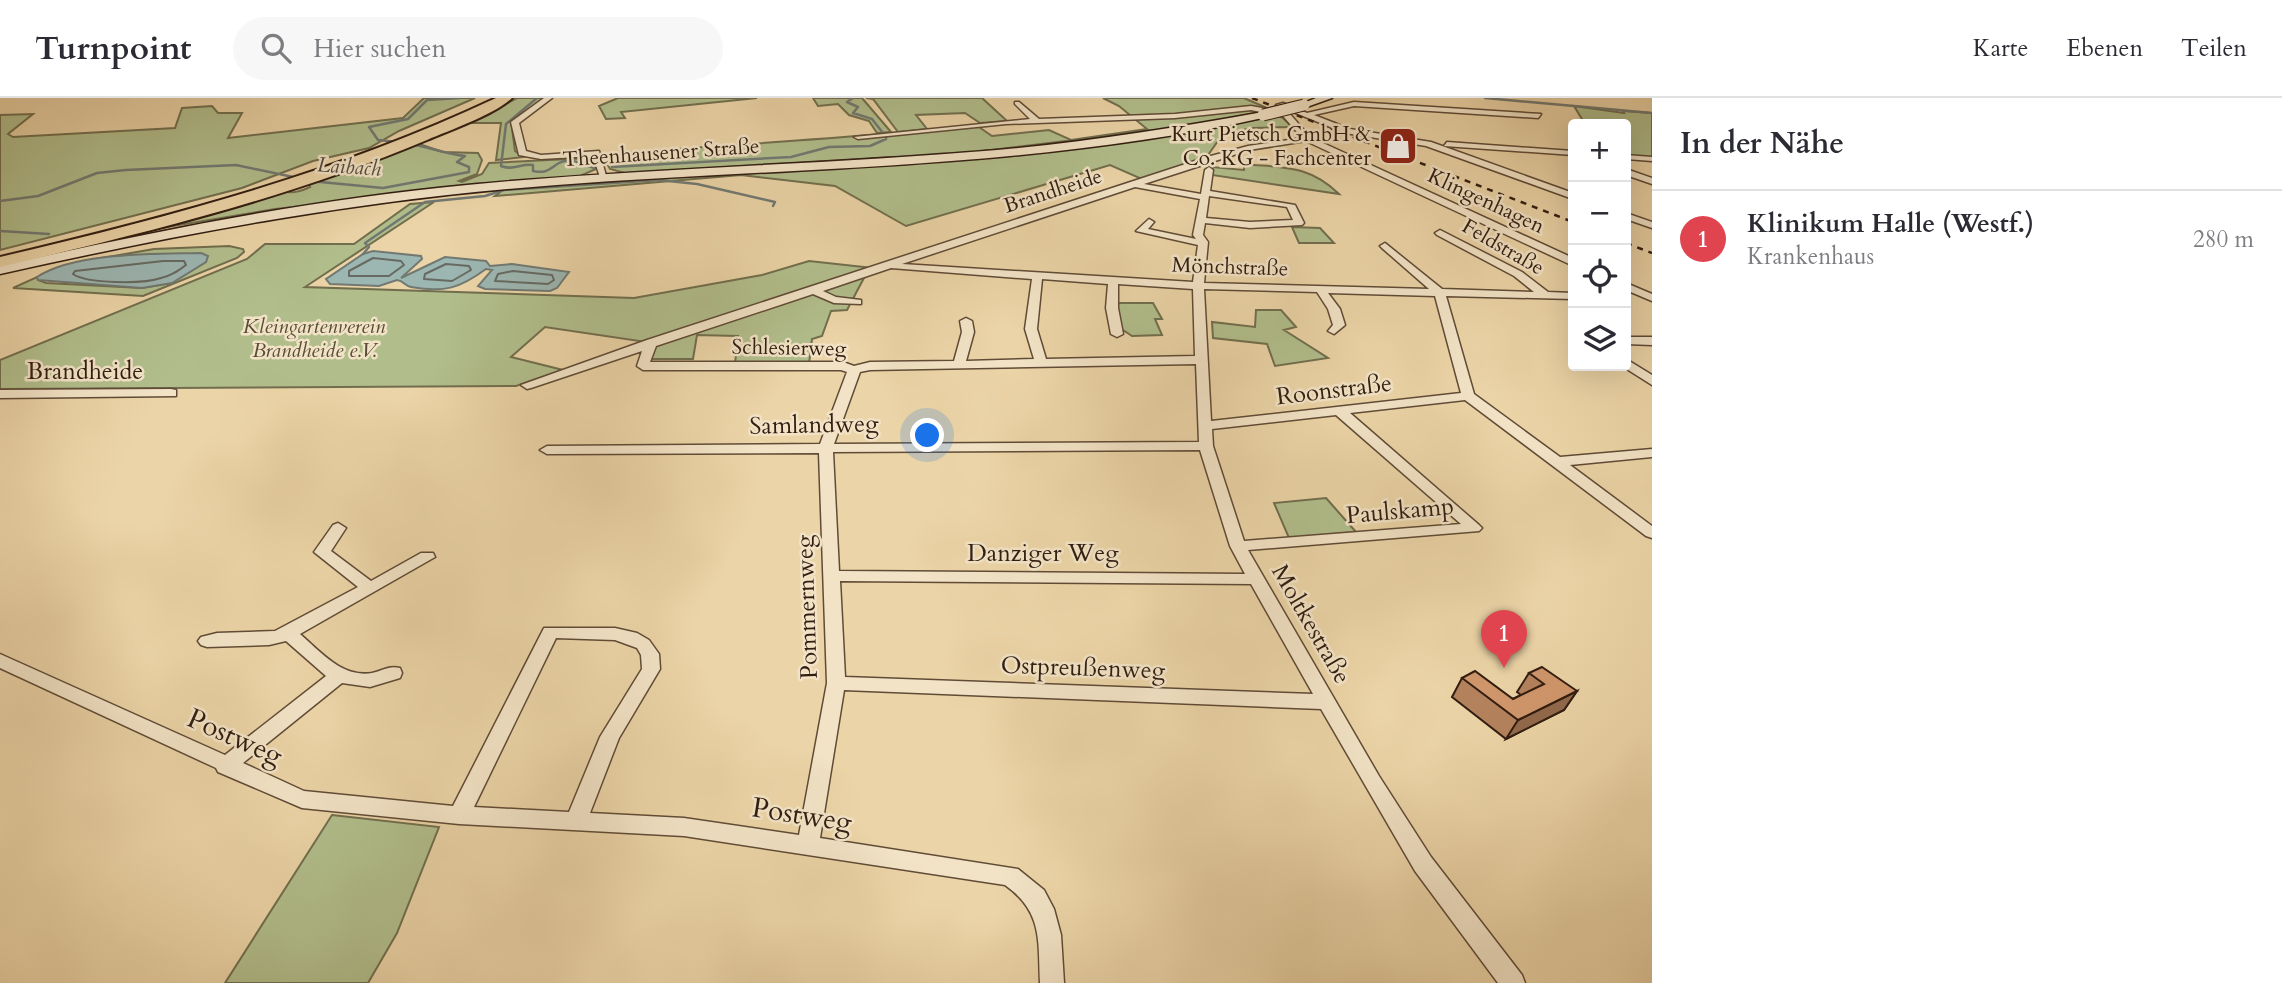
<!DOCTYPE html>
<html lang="de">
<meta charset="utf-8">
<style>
:root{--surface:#fff;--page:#f7f7f7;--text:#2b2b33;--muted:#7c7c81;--line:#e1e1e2;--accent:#ea580c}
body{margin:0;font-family:Cardo,serif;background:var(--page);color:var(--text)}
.controls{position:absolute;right:21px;top:21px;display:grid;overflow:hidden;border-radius:7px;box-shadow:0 7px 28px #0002}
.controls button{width:63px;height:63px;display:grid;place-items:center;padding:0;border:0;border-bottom:2px solid var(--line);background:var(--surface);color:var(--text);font:35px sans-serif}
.you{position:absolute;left:928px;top:338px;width:24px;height:24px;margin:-18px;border:5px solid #fff;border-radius:50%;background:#1a73e8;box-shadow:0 0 0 10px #1a73e833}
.badge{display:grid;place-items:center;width:46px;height:46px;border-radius:50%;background:var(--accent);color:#fff;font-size:23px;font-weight:700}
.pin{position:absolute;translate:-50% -58px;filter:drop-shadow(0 2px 4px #0008)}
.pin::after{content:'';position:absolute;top:37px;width:24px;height:21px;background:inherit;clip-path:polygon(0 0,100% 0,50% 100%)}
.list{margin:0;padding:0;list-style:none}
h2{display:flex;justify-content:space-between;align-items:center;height:91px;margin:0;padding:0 28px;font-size:30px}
h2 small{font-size:23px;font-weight:400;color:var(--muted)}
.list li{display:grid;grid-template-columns:46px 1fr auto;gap:21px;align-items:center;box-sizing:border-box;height:98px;padding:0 28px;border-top:2px solid var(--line)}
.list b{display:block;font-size:26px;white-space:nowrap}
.list p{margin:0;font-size:23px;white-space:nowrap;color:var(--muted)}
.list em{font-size:23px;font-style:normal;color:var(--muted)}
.icon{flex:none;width:38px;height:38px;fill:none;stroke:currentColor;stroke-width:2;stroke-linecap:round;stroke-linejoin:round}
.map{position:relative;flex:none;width:1652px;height:885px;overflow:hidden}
header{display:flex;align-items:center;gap:42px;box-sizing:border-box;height:98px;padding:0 35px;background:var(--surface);border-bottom:2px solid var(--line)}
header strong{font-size:33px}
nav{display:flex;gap:38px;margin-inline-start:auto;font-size:24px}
.search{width:490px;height:63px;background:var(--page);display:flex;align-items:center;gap:18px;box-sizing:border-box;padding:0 24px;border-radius:38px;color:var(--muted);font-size:26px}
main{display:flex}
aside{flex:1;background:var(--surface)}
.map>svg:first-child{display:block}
</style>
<header>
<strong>Turnpoint</strong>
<div class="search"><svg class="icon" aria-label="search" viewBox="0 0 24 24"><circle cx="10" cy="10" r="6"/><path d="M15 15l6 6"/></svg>Hier suchen</div>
<nav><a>Karte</a><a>Ebenen</a><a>Teilen</a></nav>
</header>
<main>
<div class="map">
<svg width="1652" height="885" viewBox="0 0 1652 885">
<rect width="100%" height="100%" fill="#ebd4a7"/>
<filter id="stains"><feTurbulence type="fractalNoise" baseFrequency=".00286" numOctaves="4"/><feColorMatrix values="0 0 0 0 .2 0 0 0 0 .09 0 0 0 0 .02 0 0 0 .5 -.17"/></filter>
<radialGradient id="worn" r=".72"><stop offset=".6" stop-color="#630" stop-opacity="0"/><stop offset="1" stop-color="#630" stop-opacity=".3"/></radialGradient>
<path fill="#b1be8c" stroke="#716e4e" stroke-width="2" d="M 424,0 L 475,0 L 399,33 L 369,50 L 313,63 L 242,90 L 0,152 L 0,17 L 33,16 L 8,36 L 13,39 L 175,30 L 182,10 L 212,8 L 218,15 L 242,15 L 228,40 L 403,20 Z
M 517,0 L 546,0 L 511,23 L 515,53 L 523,59 L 496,62 L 501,25 L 470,25 Z
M 618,0 L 757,0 L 621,14 L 625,20 L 606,21 L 599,8 Z
M 813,0 L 862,0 L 891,34 L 877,35 L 869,23 L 849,17 L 838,6 L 818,8 Z
M 866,0 L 982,0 L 1007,23 L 980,25 L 965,15 L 916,17 L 927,31 L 898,34 L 873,1 Z
M 1103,0 L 1244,0 L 1267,10 L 1254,10 L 1264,13 L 1206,26 L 967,55 L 625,75 L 610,71 L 602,57 C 727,46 852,41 976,27 L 992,38 L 1049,32 L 1071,42 L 1147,31 L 1119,8 Z
M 1574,8 L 1624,15 L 1623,13 L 1652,15 L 1652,60 L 1626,57 L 1626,26 L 1585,26 Z
M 1280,17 L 1292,29 L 1253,30 L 1228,35 L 1220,40 L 1206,60 L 1144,82 L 1110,67 L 906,128 L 835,88 L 741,77 L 495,98 L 504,91 L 632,80 L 915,64 L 1180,36 Z
M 419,46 L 443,54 L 478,55 L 482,62 L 477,76 L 459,83 L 462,84 L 482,76 L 489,65 L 590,60 L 596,71 L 580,78 L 275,111 L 161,130 L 284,93 C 293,96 301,93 310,89 L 308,86 Z
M 1244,66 C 1282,70 1308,66 1339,96 L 1212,77 L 1212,69 L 1244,72 Z
M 434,104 L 305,189 L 634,200 L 762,177 L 809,163 L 873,170 L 646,244 L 545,229 L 511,259 L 563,272 L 516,288 L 0,291 L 0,262 L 247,161 L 265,146 L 354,146 L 410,106 Z
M 1292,129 L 1320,130 L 1334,145 L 1299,145 Z
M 229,148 L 243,151 L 244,154 L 237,160 L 143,198 L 13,190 L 37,179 L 38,182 L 46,185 L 142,190 L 172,185 L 162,156 L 96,161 L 154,151 Z
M 865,178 L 847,212 L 831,213 L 822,238 L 812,241 L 809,266 L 735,266 L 738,238 L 697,237 L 693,261 L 651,261 L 657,244 Z
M 1117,205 L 1153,205 L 1162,221 L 1155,221 L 1162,237 L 1132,238 L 1120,230 Z
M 1256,212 L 1281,212 L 1296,229 L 1284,232 L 1328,260 L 1275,268 L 1267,246 L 1213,240 L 1212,224 L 1255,229 Z
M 1326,400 L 1356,434 L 1289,440 L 1274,405 Z
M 332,717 L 439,729 L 397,835 L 368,885 L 225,885 Z"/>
<path fill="#9cb6b2" stroke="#717972" stroke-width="2" d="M 373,153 L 421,158 L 422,161 L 401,180 L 445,159 L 486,163 L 490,168 L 512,166 L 569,174 L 557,190 L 550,193 L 485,191 L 478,188 L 492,172 L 486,171 C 460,190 445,195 411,189 C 405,188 404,183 397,182 L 379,188 L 330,186 L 326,181 L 363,156 Z
M 201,155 L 208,158 L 206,164 L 172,185 L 142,190 L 38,182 L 37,179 C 75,154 156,156 201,155 Z"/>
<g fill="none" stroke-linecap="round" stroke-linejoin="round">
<path stroke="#666a62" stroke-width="2" d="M 373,160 L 401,163 L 404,167 L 389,178 L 349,178 L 349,173 Z
M 163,163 L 184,163 L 186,167 C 178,173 171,178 161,180 C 144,186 87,186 73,176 L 75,173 Z
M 446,166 L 469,168 L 471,172 L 452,183 L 424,181 L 425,176 Z
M 513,173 L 552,177 L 554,182 L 548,186 L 495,183 L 498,176 Z"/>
<path stroke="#717972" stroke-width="2.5" d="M 537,0 L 506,26 L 501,68 C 512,73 522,65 533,67 L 533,73 C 547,76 549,71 559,65 C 570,59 584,67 594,70
M 853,0 L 847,4 L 858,9 L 853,15 L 872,21 L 883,35
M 1485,0 L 1652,15
M 398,44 L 378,42 L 369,29 L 408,21 L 427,2 L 460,0
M 612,69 L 791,59 L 829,49 L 870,48 L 886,41 L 886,37
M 310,83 L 383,90 L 469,74 L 469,69 L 457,64 L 465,58 C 445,56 429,49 410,46
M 0,103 L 38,98 L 97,75 L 126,72 L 236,67 L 298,80
M 0,133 L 49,136
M 363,156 L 369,149 L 365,145 L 425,104 L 485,98 L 504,92 L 659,82 L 697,86 L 775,104 L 773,108"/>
<g stroke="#604b36" stroke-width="3">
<path id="minor" d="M 544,0 L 552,0 L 519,25 L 526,53 L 541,57 L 599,53 L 607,81 L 600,79 L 593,58 L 541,61 L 519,57 L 511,24 Z
M 1015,4 L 1019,4 L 1039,21 L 1175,16 L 1251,8 L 1289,15 L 1310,39 L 1573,160 L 1573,167 L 1569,166 L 1306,43 L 1249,52 L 1144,86 L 1201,96 L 1205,72 L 1209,69 L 1213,72 L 1210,93 L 1295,107 L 1304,125 L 1302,127 L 1250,130 L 1205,125 L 1203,137 L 1208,144 L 1204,185 L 1429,191 L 1382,150 L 1380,148 L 1385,145 L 1442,191 L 1534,194 L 1514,178 L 1437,137 L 1435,135 L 1440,132 L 1522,174 L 1548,194 L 1573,195 L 1573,201 L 1446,198 L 1474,296 L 1560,359 L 1652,351 L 1652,359 L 1570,367 L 1652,428 L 1652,440 L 1646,438 L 1465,302 L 1350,315 L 1479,427 L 1482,430 L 1479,433 L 1248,452 L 1379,678 L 1431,759 L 1522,877 L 1525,885 L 1498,885 L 1415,773 L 1321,611 L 844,592 L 820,740 L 1018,771 L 1044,792 L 1054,811 L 1061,837 L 1064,885 L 1040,885 C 1038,842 1043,814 1005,787 L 684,738 L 459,726 L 302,710 L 218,674 L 216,670 L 0,570 L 0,556 L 225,657 L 326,578 L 286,543 L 269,547 L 207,549 L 201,547 L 198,543 L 201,539 L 217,535 L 275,533 L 358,489 L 314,454 L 333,427 L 338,425 L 346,430 L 331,453 L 371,483 L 421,455 L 433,455 L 435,459 L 300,536 C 321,554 342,580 372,575 C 382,573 389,567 400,570 L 402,575 L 400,580 L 370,589 L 342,585 L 243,665 L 304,693 L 453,708 L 544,530 L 615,530 L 637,535 L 649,542 L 659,556 L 660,571 L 619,640 L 590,715 L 684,720 L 799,737 L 827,585 L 819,355 L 547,356 L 540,352 L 547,348 L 820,346 L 847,274 L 841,272 L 643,272 L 637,268 L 642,253 L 531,290 L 527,291 L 521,287 L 647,242 L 1207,59 L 1248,48 L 1302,40 L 1284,19 L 1251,12 L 1175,20 L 1006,26 L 858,41 L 854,39 L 1030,21 L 1015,6 ZM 1135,89 L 1200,101 L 1193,137 L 1196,141 L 1148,131 L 1154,124 L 1149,121 L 1136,133 L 1198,147 L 1193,184 L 902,166 ZM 1209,98 L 1287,109 L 1293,122 L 1250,124 L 1206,120 ZM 891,170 L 1032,181 L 1025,231 L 1034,261 L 966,263 L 974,234 L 972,223 L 966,220 L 960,223 L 962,234 L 954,263 L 870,264 L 854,268 L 843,264 L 650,264 L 656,248 L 813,196 L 834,205 L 861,206 L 861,202 L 836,199 L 823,193 ZM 1042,181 L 1108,186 L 1106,210 L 1111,236 L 1117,239 L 1123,236 L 1118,210 L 1118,186 L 1193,191 L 1195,258 L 1046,261 L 1037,231 ZM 1204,191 L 1317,194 L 1328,211 L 1333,227 L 1328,233 L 1334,236 L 1345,227 L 1340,211 L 1328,195 L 1435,198 L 1461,295 L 1211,323 ZM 1196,266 L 1199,344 L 834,346 L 860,274 L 870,272 ZM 1336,317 L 1461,426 L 1244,443 L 1213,348 L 1212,331 ZM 1200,352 L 1230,448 L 1245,476 L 839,473 L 833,354 ZM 840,483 L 1251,486 L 1313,596 L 845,579 ZM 556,540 L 615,542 L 637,550 L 641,557 L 642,571 L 600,639 L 569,714 L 474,709 Z
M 1354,4 L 1541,16 L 1538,20 L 1354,8 L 1314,17 L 1350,31 L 1431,44 L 1573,95 L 1573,101 L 1426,48 L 1345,35 L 1276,7 L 1283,5 L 1307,15 Z
M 1447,44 L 1573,53 L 1573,57 L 1444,48 Z
M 1626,57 L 1652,59 L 1652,63 L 1626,61 Z
M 1626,71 L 1652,80 L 1652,86 L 1626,77 Z
M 1626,115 L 1652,124 L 1652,130 L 1626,121 Z
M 1626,185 L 1652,196 L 1652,203 L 1626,192 Z
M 1626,239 L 1652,239 L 1652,247 L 1626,246 Z
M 1626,261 L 1652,277 L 1652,287 L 1622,268 L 1626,268 Z
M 171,291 L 176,292 L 176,298 L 0,300 L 0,292 Z"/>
</g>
<g stroke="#311d11" stroke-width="3">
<path id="secondary" d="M 1316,0 L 1332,0 L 1304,10 L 1299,7 Z
M 1263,14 L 1267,15 L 1267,19 C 1035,71 794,69 557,87 C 365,101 187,134 0,176 L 0,168 C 155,133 308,102 467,87 C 643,70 820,67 997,52 C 1086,44 1175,30 1263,14 Z"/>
</g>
<g stroke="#311d11" stroke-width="4">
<path id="motorway" d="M 496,0 L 512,0 C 494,17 450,32 427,42 C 289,100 145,135 0,169 L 0,159 C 170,119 337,75 496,0 Z"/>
</g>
<use href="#minor" fill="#f2e3c6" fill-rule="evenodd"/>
<use href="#secondary" fill="#f2e3c6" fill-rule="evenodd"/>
<use href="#motorway" fill="#ebd4a7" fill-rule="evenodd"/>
<path stroke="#311d11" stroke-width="2.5" stroke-dasharray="6 6" stroke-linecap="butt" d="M 1252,0 L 1573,124
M 1626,145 L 1652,155"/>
<g stroke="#311d11" stroke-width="13" stroke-linecap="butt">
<path id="secondary-bridge" d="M 1263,17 L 1304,7"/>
</g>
<use href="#secondary-bridge" stroke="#f2e3c6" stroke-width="11"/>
</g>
<path fill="#b4825d" stroke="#311d11" stroke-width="2" d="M 1529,575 L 1577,593 L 1564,612 L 1506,641 L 1452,599 L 1462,580 L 1513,601 L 1521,597 L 1517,594 Z"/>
<path fill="#926a4c" stroke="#311d11" stroke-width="2" d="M 1577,593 L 1564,612 L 1506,641 L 1518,622 Z"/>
<path fill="#d1976c" stroke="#311d11" stroke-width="2" d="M 1542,569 L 1577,593 L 1518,622 L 1462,580 L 1475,573 L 1513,601 L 1544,586 L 1529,575 Z"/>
<defs>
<g id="shop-square" transform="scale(2.0125)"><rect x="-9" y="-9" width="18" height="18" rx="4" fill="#8f2418" stroke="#f2e3c6"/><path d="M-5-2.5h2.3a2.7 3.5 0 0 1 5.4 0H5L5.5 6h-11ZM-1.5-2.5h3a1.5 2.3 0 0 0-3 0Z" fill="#fff"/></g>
</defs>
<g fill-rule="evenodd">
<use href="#shop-square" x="1398" y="48"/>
</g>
<g text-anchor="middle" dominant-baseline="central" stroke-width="5" stroke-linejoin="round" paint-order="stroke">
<g font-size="21" fill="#311d11" stroke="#f2e3c6" text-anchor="end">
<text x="1371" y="36">Kurt Pietsch GmbH &amp;<tspan x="1371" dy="24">Co. KG - Fachcenter</tspan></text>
</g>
<g font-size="21" fill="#311d11" stroke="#f2e3c6">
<text transform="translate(661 55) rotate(-4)">Theenhausener Straße</text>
<text transform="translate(1053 93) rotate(-18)">Brandheide</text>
<text transform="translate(1486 103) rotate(25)">Klingenhagen</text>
<text transform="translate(1503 149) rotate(30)">Feldstraße</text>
<text transform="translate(1230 169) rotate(2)">Mönchstraße</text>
<text transform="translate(789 250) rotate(1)">Schlesierweg</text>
</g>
<g font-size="21" font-style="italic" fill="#514b41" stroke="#f2e3c6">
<text transform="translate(349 69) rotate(4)">Laibach</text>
</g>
<g font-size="21" font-style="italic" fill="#574d36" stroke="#f2e3c6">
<text x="314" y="228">Kleingartenverein<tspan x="314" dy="24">Brandheide e.V.</tspan></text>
</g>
<g font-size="24" fill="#311d11" stroke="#f2e3c6">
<text x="85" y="273">Brandheide</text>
<text transform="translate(1334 292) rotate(-7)">Roonstraße</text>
<text transform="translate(814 327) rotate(-1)">Samlandweg</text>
<text transform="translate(1400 413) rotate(-5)">Paulskamp</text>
<text x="1043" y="455">Danziger Weg</text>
<text transform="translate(807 509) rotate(-92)">Pommernweg</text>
<text transform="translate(1311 526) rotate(60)">Moltkestraße</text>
<text transform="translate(1083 570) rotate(2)">Ostpreußenweg</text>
</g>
<g font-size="28" fill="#311d11" stroke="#f2e3c6">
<text transform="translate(235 639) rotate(24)">Postweg</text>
<text transform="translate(802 717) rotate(9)">Postweg</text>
</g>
</g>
<rect width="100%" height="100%" filter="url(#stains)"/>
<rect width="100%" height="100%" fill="url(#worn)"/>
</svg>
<div class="controls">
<button>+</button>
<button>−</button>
<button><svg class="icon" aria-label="locate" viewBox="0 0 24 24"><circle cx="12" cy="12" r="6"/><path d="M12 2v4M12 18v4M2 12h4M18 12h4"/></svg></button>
<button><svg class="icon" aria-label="layers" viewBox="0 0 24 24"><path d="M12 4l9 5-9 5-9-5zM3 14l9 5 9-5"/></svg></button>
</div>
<div class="you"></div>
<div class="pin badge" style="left:1504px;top:570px;background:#e0444e">1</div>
</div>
<aside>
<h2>In der Nähe<small></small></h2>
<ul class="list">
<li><span class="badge" style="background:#e0444e">1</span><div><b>Klinikum Halle (Westf.)</b><p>Krankenhaus</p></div><em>280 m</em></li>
</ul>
</aside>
</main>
